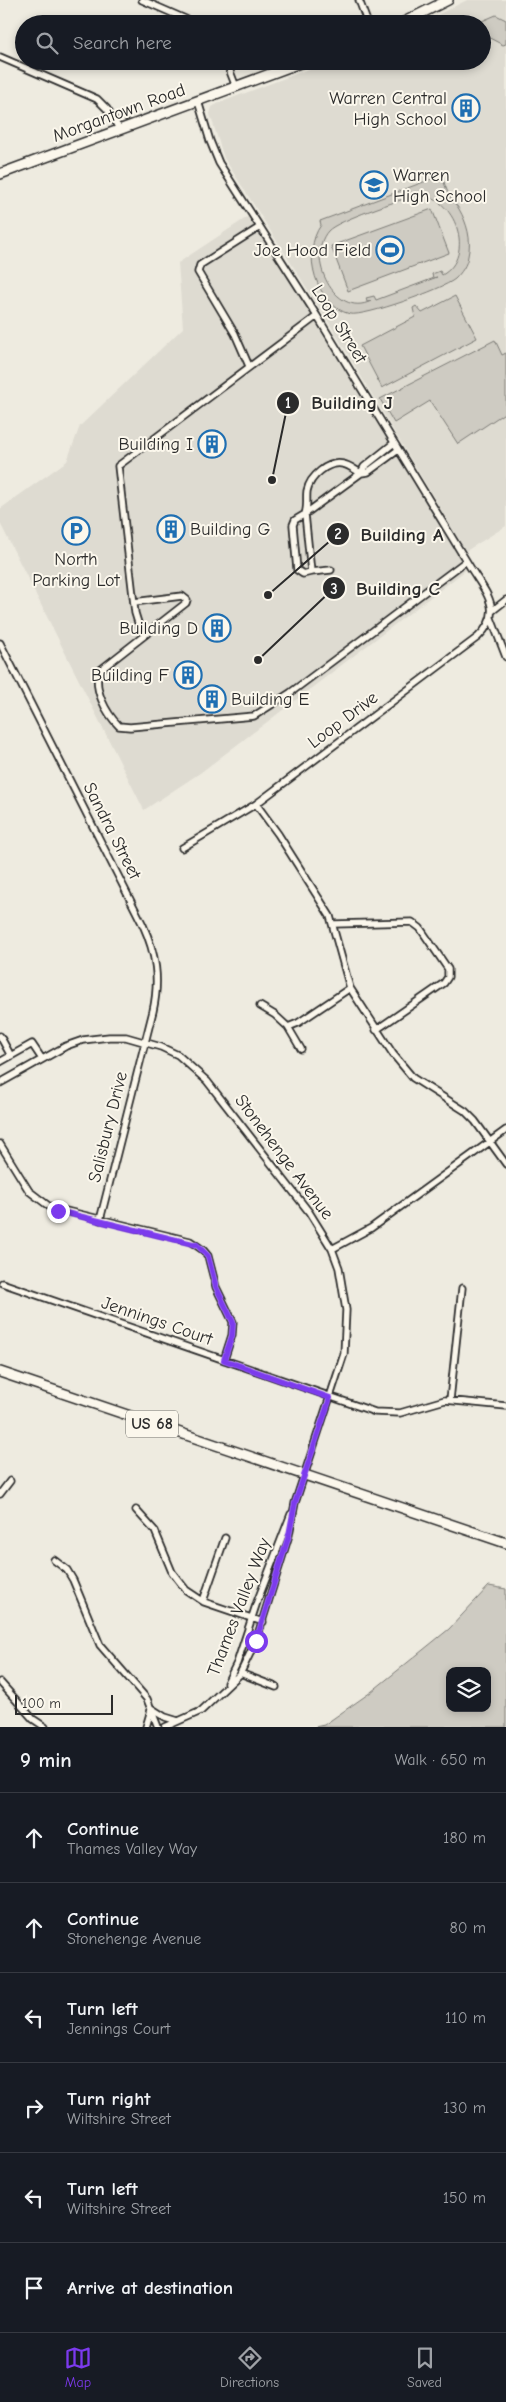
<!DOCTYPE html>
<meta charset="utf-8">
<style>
:root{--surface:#171b24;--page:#242831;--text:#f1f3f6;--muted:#9ea1a6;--line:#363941;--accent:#7c3aed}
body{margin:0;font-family:"Comic Neue",sans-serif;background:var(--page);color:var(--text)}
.controls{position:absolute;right:15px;bottom:15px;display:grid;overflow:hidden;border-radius:10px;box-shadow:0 2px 8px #0003}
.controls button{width:45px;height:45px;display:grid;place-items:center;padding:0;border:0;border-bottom:1px solid var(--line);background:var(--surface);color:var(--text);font:25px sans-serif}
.scale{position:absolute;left:15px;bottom:12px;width:98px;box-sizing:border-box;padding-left:5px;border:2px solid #2b2b2b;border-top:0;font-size:14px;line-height:18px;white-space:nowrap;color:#2b2b2b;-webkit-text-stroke:4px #fbf7ec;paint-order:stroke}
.stop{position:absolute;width:15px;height:15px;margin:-11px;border:4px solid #7c3aed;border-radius:50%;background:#fff}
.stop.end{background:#7c3aed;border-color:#fff;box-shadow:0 1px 5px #0008}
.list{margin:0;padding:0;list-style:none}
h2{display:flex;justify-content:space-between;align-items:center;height:65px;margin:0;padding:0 20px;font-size:21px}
h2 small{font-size:16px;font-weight:400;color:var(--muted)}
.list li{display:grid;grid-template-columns:32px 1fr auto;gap:15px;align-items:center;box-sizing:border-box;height:90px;padding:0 20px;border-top:1px solid var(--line)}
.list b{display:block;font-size:19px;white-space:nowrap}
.list p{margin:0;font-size:16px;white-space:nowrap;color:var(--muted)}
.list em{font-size:16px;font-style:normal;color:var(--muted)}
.icon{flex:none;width:28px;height:28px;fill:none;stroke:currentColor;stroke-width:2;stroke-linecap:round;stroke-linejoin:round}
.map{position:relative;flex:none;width:506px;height:1727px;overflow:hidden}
.search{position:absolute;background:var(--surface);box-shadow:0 2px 8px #0003;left:15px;right:15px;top:15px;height:55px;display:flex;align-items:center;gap:12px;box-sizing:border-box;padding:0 18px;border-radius:28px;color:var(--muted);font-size:19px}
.sheet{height:605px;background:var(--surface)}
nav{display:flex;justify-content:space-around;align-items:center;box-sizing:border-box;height:70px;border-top:1px solid var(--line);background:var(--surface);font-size:14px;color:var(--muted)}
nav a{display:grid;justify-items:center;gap:2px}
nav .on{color:var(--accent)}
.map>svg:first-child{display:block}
</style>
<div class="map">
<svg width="506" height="1727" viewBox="0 0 506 1727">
<rect width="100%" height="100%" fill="#eeebe0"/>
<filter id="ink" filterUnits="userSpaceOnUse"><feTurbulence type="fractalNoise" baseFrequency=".02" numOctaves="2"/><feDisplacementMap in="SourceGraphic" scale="10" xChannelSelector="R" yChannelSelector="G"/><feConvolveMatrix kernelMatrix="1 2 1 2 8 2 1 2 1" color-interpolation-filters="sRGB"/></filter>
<g filter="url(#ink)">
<path fill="#dedbd1" d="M 467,0 L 506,0 L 506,526 L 466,551 L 329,323 L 224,158 L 210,114 L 212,107 L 219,103 L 330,61 L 482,61 L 482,24 L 420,24 Z
M 252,214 L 470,567 L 200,773 L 144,810 L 0,523 L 0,509 L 67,461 L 80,426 L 183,328 L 178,263 Z"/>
<path fill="#cecbc2" stroke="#7c7b76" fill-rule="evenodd" d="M 496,15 L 506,20 L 506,44 L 503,45 L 482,34 L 482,24 L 475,24 Z
M 442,175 C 444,182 446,190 450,196 C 452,201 456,204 459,209 C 467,223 472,240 468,256 C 467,265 461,273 455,279 C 443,289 365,317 350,314 C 316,306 301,252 321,225 L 320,221 ZM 417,195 C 456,195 476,256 442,275 L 440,271 L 432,274 L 433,278 L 437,277 L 376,300 L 374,296 L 366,298 L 367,302 L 371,301 C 335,319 305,257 328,231 C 338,220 400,200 417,195 Z
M 432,209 L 449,253 L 348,291 L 331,246 Z
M 455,296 L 477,338 L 382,388 L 360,346 L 415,317 L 413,308 L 416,306 L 422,313 Z
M 495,340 L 502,355 L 506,353 L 506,412 L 458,444 L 430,401 L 394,423 L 380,399 Z
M 489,1586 L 506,1589 L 506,1727 L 315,1727 L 324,1725 L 371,1692 L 449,1629 ZM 450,1671 L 487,1671 L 487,1708 L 450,1708 Z"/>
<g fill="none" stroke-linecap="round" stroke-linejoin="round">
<g stroke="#2b2b2b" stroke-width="9">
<path id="street" d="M 142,0 L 197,24
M 359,0 L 368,24
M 0,57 L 97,99 L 107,109 L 120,130
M 226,61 L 236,87
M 249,366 L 235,334 L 198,272 L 200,265 L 260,227
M 394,443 L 364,467 L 361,473 L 368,472 L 398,450
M 311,572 L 303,574 L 297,570 L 293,525 L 295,520 L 305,514 C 308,506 306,499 307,491 C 310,476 328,461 343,464 C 349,465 355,470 361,473 L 305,514 L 311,572 L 331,570
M 134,602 L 182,596 L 187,600 L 186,603 L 99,671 C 93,689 106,713 119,726 L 130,727 L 254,716 L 290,693 L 466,561
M 492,611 L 506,600
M 491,618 L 506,657
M 145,634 L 139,626 L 135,613 L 118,466 L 317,316
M 0,643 L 143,925 C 156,954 160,979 153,1011 L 100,1220
M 256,804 L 278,834 L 330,916 L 350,988 L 393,1054 L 413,1078 L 465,1111 L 475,1121 L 506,1164
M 182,848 L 256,804 L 478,637 C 505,611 486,593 470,567 L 317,316 L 219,163 L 210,141 L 198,101
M 334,924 L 412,922 L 420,928 L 448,969 L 448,977 L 444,983 L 376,1030
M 260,1006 L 275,1015 L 288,1027 L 298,1023 L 350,988
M 288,1027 L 301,1049
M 0,1036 L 11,1056
M 0,1062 L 32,1044 L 42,1059
M 0,1083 L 66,1046 L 83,1040 L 109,1037 L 126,1037 L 161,1047 L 178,1055 L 207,1081 L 309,1212 L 332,1249 L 339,1268 L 346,1310 L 344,1354 L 295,1503 L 289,1535 L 256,1641 L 240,1674 L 220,1693
M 0,1144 L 29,1191 L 50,1207 L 190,1241 L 203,1250 L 208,1256 L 216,1287 L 233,1322 L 232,1335 L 224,1360
M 332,1249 L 371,1228 L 506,1130
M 2,1283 L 375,1412 L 400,1413 L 445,1400 L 506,1406
M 450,1400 L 462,1288
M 0,1494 L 10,1481
M 136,1510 L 155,1531 L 172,1572 L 186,1590 L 204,1602 L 263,1622
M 54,1560 L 67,1570 L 73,1580 L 100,1645 L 147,1699 L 158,1727
M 203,1601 L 225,1538
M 240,1673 L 276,1687
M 0,1682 L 33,1719 L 45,1727
M 227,1683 L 237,1663 L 257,1602 L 291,1514
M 151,1708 L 165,1717 L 178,1721
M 146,1727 L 151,1710
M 165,1727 L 201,1711 L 222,1691"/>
</g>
<g stroke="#2b2b2b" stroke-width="12">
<path id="primary" d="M 400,24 L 448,0
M 0,174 L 305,61
M 0,1372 L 506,1543"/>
</g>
<use href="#street" stroke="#fbf7ec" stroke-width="5.5"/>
<use href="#primary" stroke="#fbf7ec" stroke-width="9"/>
</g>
</g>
<g fill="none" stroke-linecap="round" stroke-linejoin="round" filter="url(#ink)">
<path stroke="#7c3aed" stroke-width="6" d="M 58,1211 L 197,1245 L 208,1256 L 216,1287 L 233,1322 L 232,1336 L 224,1360 L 330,1398 L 295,1503 L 289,1535 L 256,1641"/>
</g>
<defs>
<g id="building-ring" transform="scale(1.4375)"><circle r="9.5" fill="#fbf7ec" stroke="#1f6fb2" stroke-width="1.5"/><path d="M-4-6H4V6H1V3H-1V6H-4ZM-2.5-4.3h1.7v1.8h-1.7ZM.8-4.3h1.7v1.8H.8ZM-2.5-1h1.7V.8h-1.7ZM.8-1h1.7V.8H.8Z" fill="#1f6fb2"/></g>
<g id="school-ring" transform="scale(1.4375)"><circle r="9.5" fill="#fbf7ec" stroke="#1f6fb2" stroke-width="1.5"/><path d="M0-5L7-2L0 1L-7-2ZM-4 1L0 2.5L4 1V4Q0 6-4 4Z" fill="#1f6fb2"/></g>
<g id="stadium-ring" transform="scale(1.4375)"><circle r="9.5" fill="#fbf7ec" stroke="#1f6fb2" stroke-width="1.5"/><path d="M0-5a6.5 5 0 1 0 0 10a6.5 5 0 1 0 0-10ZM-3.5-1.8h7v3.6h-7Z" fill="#1f6fb2"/></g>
<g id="parking-ring" transform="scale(1.4375)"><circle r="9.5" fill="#fbf7ec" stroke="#1f6fb2" stroke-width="1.5"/><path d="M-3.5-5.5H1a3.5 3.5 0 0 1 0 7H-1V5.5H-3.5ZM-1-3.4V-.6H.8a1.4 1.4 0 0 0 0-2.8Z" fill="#1f6fb2"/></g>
</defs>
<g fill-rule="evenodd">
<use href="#building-ring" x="466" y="108"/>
<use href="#school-ring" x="374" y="185"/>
<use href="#stadium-ring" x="390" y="250"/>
<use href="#building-ring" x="212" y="444"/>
<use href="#building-ring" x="171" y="529"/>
<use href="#parking-ring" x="76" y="531"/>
<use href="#building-ring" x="217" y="628"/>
<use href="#building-ring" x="188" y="675"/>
<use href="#building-ring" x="212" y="699"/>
</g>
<g text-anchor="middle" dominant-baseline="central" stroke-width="4" stroke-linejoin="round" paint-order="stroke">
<rect fill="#fbf7ec" stroke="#696865" stroke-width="1" x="126" y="1410.5" width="52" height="27" rx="4"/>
<g font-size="16" font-weight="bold" fill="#2b2b2b">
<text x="152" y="1424">US 68</text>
</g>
<g font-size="18" fill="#2b2b2b" stroke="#fbf7ec" text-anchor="end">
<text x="447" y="98">Warren Central<tspan x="447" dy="21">High School</tspan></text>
<text x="393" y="175" text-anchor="start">Warren<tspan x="393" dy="21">High School</tspan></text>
<text x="371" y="250">Joe Hood Field</text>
<text x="193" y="444">Building I</text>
<text x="190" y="529" text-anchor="start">Building G</text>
<text x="76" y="559" text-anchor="middle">North<tspan x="76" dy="21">Parking Lot</tspan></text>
<text x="198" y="628">Building D</text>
<text x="169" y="675">Building F</text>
<text x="231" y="699" text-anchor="start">Building E</text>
</g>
<g font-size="18" fill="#2b2b2b" stroke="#fbf7ec">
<text transform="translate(119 113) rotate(-20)">Morgantown Road</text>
<text transform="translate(339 324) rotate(58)">Loop Street</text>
<text transform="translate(343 720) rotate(-37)">Loop Drive</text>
<text transform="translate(112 831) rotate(63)">Sandra Street</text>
<text transform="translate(108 1127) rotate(-76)">Salisbury Drive</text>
<text transform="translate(284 1157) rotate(53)">Stonehenge Avenue</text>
<text transform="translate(157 1321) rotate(19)">Jennings Court</text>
<text transform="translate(239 1607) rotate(-69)">Thames Valley Way</text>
</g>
</g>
<path fill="none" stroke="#2b2b2b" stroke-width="2" d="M272 480L288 403M268 595L338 534M258 660L334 588"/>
<g fill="#2b2b2b" stroke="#fbf7ec" stroke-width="2">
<circle cx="272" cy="480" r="5"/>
<circle cx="268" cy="595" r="5"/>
<circle cx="258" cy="660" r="5"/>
<circle cx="288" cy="403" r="12"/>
<circle cx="338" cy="534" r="12"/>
<circle cx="334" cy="588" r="12"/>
</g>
<g font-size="15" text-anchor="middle" font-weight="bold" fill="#fff">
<text x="288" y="408">1</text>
<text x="338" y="539">2</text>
<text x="334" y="594">3</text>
</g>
<g font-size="19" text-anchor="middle" font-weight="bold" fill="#2b2b2b" stroke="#fbf7ec" stroke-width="4" stroke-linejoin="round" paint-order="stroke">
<text x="352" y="409">Building J</text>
<text x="402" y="541">Building A</text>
<text x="398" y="595">Building C</text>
</g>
</svg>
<div class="controls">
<button><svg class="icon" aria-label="layers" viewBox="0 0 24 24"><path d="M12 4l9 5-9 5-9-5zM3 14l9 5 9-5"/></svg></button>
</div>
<div class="scale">100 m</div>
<div class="stop" style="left:256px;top:1641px"></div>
<div class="stop end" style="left:58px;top:1211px"></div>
<div class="search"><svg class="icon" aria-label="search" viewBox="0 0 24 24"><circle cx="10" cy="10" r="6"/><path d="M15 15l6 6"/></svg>Search here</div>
</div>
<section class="sheet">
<h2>9 min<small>Walk · 650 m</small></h2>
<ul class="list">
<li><svg class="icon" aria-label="ahead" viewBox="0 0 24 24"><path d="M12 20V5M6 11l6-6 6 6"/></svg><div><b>Continue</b><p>Thames Valley Way</p></div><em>180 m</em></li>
<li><svg class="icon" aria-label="ahead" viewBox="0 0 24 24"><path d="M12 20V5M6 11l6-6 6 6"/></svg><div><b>Continue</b><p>Stonehenge Avenue</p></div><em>80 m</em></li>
<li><svg class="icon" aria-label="left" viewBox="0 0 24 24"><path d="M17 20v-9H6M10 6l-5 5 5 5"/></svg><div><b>Turn left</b><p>Jennings Court</p></div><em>110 m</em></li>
<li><svg class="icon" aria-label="right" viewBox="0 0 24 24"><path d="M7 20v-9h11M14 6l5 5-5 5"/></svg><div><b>Turn right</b><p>Wiltshire Street</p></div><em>130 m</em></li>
<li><svg class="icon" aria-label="left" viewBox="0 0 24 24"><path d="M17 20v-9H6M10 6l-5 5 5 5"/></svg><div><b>Turn left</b><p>Wiltshire Street</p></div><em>150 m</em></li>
<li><svg class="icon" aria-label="arrive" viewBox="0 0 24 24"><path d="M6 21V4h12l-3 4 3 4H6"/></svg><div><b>Arrive at destination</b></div></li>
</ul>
</section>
<nav>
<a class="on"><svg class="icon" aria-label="map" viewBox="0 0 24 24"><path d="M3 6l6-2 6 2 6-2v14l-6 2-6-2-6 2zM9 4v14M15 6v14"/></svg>Map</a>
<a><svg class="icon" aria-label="directions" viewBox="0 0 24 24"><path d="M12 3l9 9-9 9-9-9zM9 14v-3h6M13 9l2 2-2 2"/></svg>Directions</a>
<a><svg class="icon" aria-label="saved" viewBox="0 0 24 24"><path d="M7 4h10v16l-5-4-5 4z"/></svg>Saved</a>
</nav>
